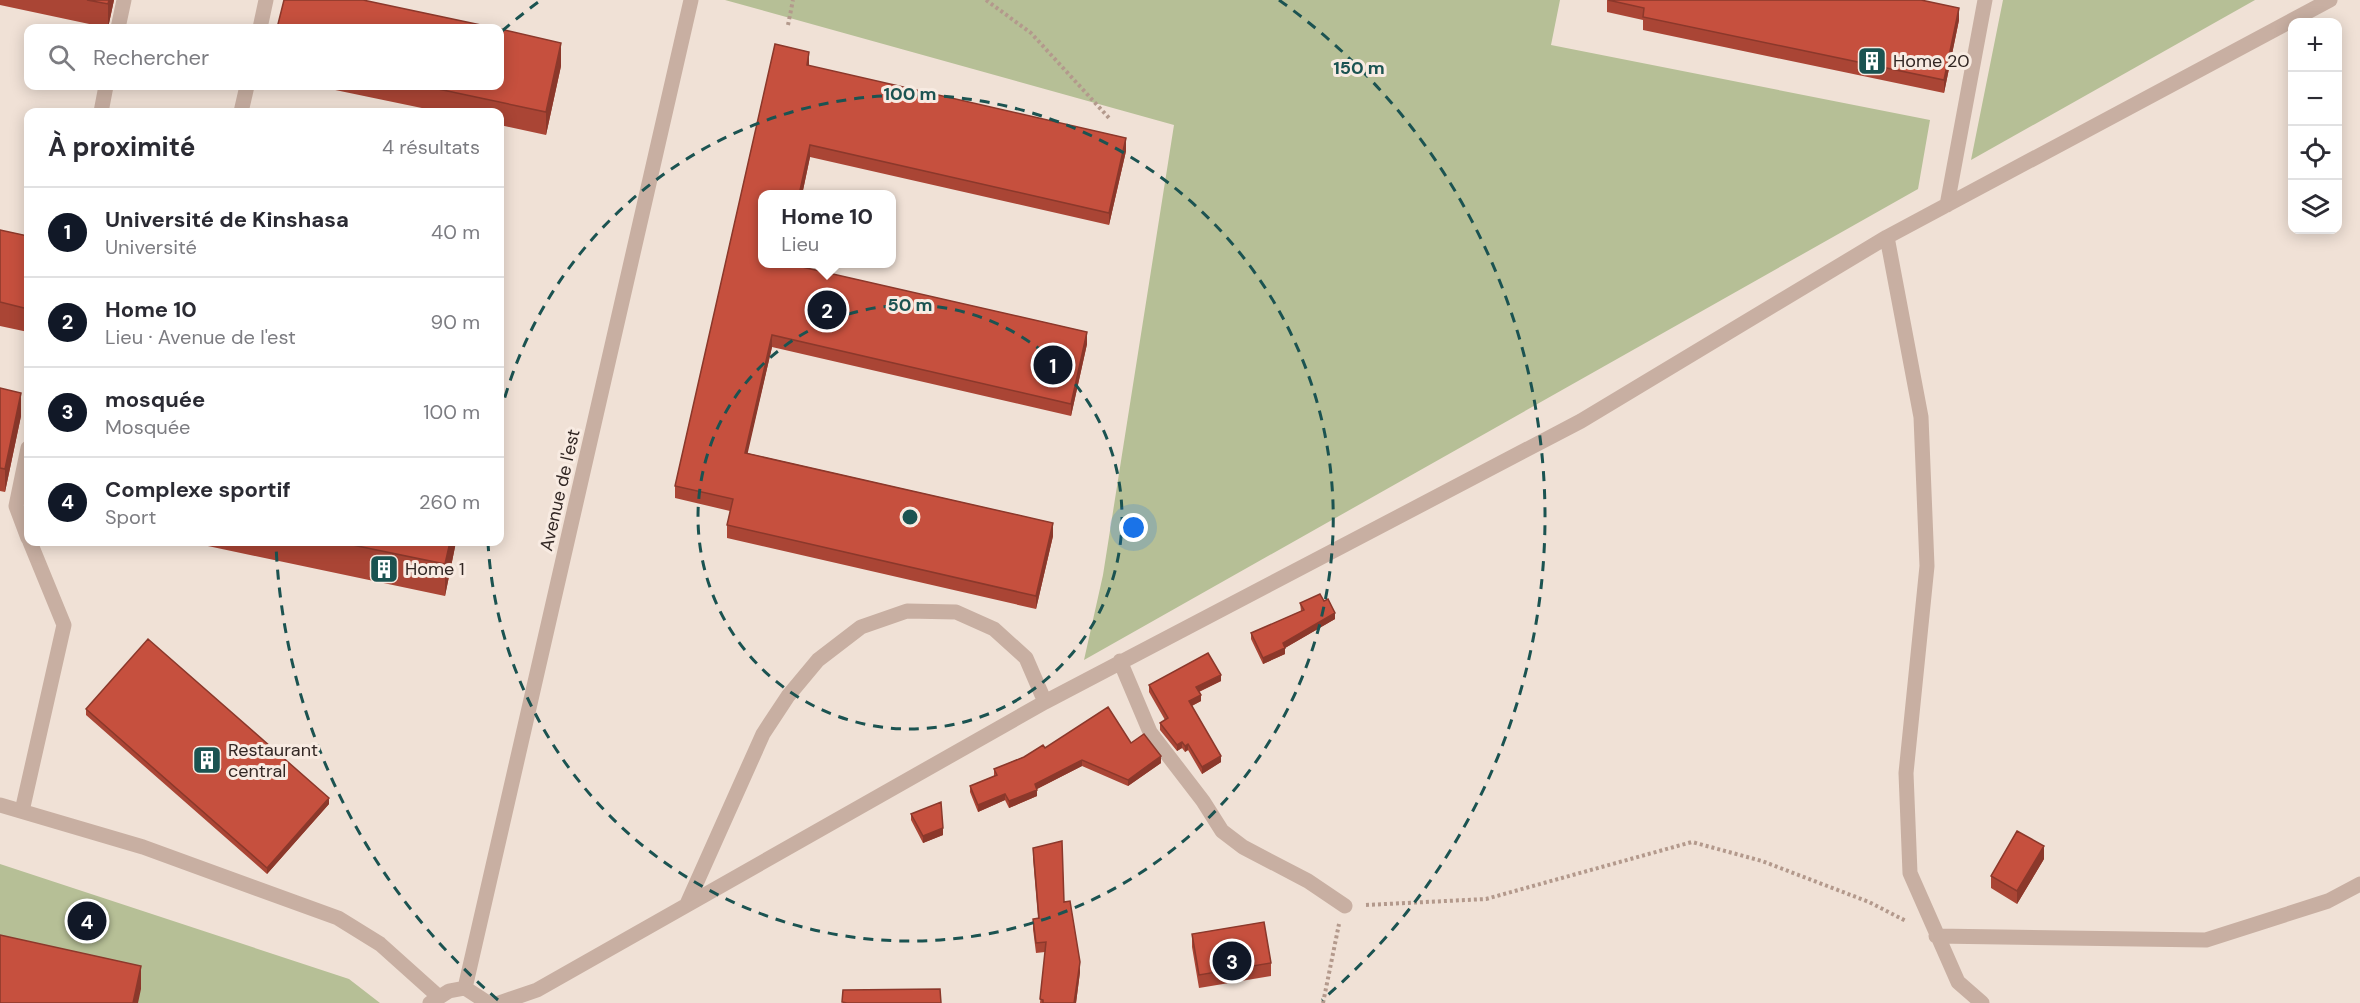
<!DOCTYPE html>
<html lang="fr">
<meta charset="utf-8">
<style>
:root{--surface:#fff;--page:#f2f2f3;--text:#2b2b33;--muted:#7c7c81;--line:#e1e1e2;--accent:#111827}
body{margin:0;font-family:"DM Sans",sans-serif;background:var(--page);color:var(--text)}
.controls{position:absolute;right:18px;top:18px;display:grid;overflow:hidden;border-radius:12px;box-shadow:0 3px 15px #0003}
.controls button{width:54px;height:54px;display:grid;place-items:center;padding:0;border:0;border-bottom:2px solid var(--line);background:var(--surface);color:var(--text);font:30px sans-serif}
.you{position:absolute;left:1134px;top:528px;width:21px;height:21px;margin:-15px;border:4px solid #fff;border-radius:50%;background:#1a73e8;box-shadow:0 0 0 9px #1a73e833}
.badge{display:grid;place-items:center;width:39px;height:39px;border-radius:50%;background:var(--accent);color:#fff;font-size:20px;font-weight:700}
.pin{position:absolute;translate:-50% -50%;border:3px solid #fff;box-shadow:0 2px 6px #0006}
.popup{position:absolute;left:758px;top:190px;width:138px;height:78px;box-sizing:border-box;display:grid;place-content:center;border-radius:12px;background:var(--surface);filter:drop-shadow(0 2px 4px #0005);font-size:20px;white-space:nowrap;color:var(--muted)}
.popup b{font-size:22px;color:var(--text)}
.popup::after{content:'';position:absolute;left:50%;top:100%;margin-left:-12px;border:12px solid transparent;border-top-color:var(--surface)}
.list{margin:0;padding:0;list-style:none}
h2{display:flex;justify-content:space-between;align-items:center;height:78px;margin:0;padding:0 24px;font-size:26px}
h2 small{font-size:20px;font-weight:400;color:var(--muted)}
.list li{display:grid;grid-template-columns:39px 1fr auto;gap:18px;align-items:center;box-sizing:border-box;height:90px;padding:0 24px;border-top:2px solid var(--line)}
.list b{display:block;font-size:22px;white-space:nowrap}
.list p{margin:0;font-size:20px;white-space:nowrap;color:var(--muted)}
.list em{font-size:20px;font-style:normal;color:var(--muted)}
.icon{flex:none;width:33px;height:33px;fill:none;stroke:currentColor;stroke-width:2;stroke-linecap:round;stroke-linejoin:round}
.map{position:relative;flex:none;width:2360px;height:1003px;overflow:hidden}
.search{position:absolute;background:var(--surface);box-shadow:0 3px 15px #0003;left:24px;top:24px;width:480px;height:66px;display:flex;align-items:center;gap:15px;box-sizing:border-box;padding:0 21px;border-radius:12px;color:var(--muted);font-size:22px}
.panel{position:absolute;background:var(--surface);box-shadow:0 3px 15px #0003;left:24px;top:108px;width:480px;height:438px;border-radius:12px}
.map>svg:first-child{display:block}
</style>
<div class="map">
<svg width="2360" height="1003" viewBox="0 0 2360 1003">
<rect width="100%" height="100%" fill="#f0e1d6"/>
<path fill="#b6bf96" d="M 725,0 L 1560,0 L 1551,45 L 1930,120 L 1918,189 L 1084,660 L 1103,575 L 1174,125 Z
M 2003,0 L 2255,0 L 1971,160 Z
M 0,864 L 349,979 L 380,1003 L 0,1003 Z"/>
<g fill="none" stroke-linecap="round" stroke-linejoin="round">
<path stroke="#b3998c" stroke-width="4" stroke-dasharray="3 3" stroke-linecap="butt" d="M 986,0 L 1031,33 L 1109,118
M 788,25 L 793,0
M 1366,905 L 1486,899 L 1692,842 L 1762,861 L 1869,902 L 1906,921
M 1323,1003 L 1339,924"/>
<path stroke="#c8afa2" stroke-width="15" d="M 118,28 L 124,0
M 260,28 L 266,0
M 101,112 L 106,86
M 241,112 L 247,86
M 1947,205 L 1985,0
M 1887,237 L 1921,417 L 1927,566 L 1906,773 L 1910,873 L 1958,982 L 1982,1003
M 28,448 L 16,506 L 28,538
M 1120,661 L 1150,732 L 1203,801 L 1222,831 L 1243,847 L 1308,881 L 1345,906
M 0,805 L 143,847 L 338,918 L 380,944 L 438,996
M 22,811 L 64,625 L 30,542
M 687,904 L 763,734 L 788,696 L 818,660 L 861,627 L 907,611 L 956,612 L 994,629 L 1026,658 L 1045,702
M 1936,936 L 2206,940 L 2328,901 L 2360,884
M 465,988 L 691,0
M 430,1003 L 449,991 L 465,988 L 488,1003
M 499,1003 L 537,990 L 1045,702 L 1581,421 L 1887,237 L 2330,0"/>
</g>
<path fill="#aa4535" d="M 0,0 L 114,0 L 108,28 L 0,5 Z
M 1607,0 L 1959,20 L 1944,93 L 1643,30 L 1643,20 L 1607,12 Z
M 775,44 L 809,52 L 809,66 L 1126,138 L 1126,151 L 1109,225 L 810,157 L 802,195 L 762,195 L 762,264 L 789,264 L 1087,332 L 1087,344 L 1071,416 L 772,347 L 747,453 L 1053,523 L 1053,536 L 1036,609 L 727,538 L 727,525 L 730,511 L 675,498 L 675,486 Z
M 561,66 L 546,135 L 500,125 L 500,112 L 441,112 L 316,86 L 500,86 Z
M 0,230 L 28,236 L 28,332 L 0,326 Z
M 0,388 L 21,416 L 5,492 L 0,491 Z
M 189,542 L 456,542 L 445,596 Z
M 1300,603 L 1335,619 L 1285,648 L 1285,654 L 1263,664 L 1251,639 L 1251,633 L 1301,611 Z
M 1221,681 L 1199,692 L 1201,701 L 1192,706 L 1221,762 L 1202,774 L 1188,750 L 1185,752 L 1182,748 L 1177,751 L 1160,730 L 1160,723 L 1165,720 L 1149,692 L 1149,685 Z
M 86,709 L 329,804 L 267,874 L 86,715 Z
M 1131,743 L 1161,763 L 1128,786 L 1082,766 L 1037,789 L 1037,796 L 1009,808 L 1005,800 L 978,812 L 970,792 L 970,786 L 994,776 L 994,769 L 1045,748 Z
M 911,814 L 943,835 L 923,843 L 911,820 Z
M 1033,848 L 1064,902 L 1080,972 L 1076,1003 L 1040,1003 L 1045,952 L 1036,953 L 1033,929 L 1033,919 L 1038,918 L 1033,858 Z
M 2044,859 L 2017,904 L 1991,888 L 1991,876 Z
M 1192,934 L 1271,963 L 1271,976 L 1199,988 L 1192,947 Z"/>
<path fill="#8b382b" d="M 109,0 L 114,0 L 108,28 L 108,4 Z
M 1959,8 L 1959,20 L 1944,93 L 1944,80 Z
M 561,43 L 561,66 L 546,135 L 546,112 Z
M 809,52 L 809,64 L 807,78 L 807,65 Z
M 1126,138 L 1126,151 L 1109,225 L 1109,213 Z
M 810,145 L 810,157 L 802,195 L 799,195 Z
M 1087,332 L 1087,344 L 1071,416 L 1071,404 Z
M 772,335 L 772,347 L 745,465 L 745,453 Z
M 21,393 L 21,416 L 5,492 L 5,469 Z
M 1053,523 L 1053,536 L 1036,609 L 1036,596 Z
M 450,542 L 456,542 L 445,596 L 445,564 Z
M 1335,613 L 1335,619 L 1285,648 L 1285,654 L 1263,664 L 1263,658 L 1283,643 Z
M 1221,675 L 1221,681 L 1196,693 L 1196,687 Z
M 1201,695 L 1201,701 L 1189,707 L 1189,701 Z
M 1182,742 L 1182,748 L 1177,751 L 1177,745 Z
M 1188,744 L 1188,750 L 1185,752 L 1185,746 Z
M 1161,756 L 1161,763 L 1128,786 L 1128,780 Z
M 1221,756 L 1221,762 L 1202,774 L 1202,767 Z
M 1082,760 L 1082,766 L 1035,790 L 1035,784 Z
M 1037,790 L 1037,796 L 1009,808 L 1009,801 Z
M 1005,794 L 1005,800 L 978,812 L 978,805 Z
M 329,798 L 329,804 L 267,874 L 267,868 Z
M 943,828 L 943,835 L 923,843 L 923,836 Z
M 2044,846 L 2044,859 L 2017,904 L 2017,891 Z
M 1080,962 L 1080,972 L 1076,1003 L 1074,1003 Z
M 141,966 L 141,989 L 138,1003 L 133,1003 Z"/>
<path fill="#c6503e" stroke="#8b382b" stroke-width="1.5" d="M 87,0 L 109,0 L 108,4 Z
M 284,0 L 363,0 L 495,28 L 277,28 Z
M 1608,0 L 1921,0 L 1959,8 L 1944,80 L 1643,17 L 1644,8 Z
M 500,29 L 561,43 L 546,112 L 424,86 L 500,86 Z
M 775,44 L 809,52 L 807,65 L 1126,138 L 1109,213 L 810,145 L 799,195 L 762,195 L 762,264 L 789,264 L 1087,332 L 1071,404 L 772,335 L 745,453 L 1053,523 L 1036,596 L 727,525 L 733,499 L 675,486 Z
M 0,230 L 28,236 L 28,309 L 0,302 Z
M 0,388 L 21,393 L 5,469 L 0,468 Z
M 338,542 L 450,542 L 445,564 Z
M 1320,594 L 1324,601 L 1328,599 L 1335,613 L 1283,643 L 1285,648 L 1263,658 L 1251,633 L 1304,610 L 1300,603 Z
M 148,639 L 329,798 L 267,868 L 86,709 Z
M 1208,653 L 1221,675 L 1196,687 L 1201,695 L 1189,701 L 1221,756 L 1202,767 L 1188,744 L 1185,746 L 1182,742 L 1177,745 L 1160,723 L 1168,718 L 1149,685 Z
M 1108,707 L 1131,743 L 1144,734 L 1161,756 L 1128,780 L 1082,760 L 1035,784 L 1037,790 L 1009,801 L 1005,794 L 978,805 L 970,786 L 997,775 L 994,769 L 1024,757 L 1043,745 L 1045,748 Z
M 941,802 L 943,828 L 923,836 L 911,814 Z
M 2017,831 L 2044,846 L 2017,891 L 1991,876 Z
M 1062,841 L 1064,902 L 1070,901 L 1080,962 L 1074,1003 L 1043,1003 L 1043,1000 L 1040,999 L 1046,942 L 1036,943 L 1033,919 L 1039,918 L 1033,848 Z
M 1264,922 L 1271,963 L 1199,975 L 1192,934 Z
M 0,935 L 141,966 L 133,1003 L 0,1003 Z
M 940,989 L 941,1003 L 847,1003 L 842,1002 L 843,990 Z"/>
<g fill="none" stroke="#1b5351" stroke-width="3" stroke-dasharray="10 8">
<circle cx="910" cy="517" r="212"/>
<path d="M500 415A423 423 0 1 1 488 543"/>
<path d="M498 1000A635 635 0 0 1 276 545M502 31A635 635 0 0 1 541 0M1279 0A635 635 0 0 1 1322 1000"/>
</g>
<defs>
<g id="building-square" transform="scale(1.5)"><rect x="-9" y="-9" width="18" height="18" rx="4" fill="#1b5351" stroke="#f8ebe2"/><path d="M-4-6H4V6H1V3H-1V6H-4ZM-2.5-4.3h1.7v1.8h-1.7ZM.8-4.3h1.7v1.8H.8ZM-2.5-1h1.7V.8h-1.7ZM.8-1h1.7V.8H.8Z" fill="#fff"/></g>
</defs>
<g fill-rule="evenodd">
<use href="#building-square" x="1872" y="61"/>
<use href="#building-square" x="384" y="569"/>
<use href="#building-square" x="207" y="760"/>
</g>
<g text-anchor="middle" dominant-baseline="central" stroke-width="6" stroke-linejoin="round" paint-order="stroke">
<g font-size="18" fill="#322724" stroke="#f8ebe2" text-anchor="start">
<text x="1893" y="61">Home 20</text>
<text x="405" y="569">Home 1</text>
<text x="228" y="750">Restaurant<tspan x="228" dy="21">central</tspan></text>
</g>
<g font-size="18" fill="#322724" stroke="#f8ebe2">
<text transform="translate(560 490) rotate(-77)">Avenue de l'est</text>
</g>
</g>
<circle cx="910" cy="517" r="9" fill="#1b5351" stroke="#f8ebe2" stroke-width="3"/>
<g font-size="18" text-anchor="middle" font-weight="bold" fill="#1b5351" stroke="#f8ebe2" stroke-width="6" stroke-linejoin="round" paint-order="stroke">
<text x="1359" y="74">150 m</text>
<text x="910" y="100">100 m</text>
<text x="910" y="311">50 m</text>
</g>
</svg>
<div class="controls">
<button>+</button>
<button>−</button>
<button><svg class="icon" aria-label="locate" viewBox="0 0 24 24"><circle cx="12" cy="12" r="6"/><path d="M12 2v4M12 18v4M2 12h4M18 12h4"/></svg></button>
<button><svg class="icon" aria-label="layers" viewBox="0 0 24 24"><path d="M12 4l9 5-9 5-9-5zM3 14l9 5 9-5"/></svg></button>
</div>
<div class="you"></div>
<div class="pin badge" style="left:1053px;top:365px">1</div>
<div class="pin badge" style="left:827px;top:310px">2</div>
<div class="popup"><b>Home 10</b>Lieu</div>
<div class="pin badge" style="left:1232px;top:961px">3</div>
<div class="pin badge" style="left:87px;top:921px">4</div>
<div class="search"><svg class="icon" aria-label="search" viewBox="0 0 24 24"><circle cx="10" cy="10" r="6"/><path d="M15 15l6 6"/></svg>Rechercher</div>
<section class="panel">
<h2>À proximité<small>4 résultats</small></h2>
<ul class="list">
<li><span class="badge">1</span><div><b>Université de Kinshasa</b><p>Université</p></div><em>40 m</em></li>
<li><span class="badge">2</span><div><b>Home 10</b><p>Lieu · Avenue de l'est</p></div><em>90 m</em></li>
<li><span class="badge">3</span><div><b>mosquée</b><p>Mosquée</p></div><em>100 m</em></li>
<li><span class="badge">4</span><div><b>Complexe sportif</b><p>Sport</p></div><em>260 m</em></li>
</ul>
</section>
</div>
